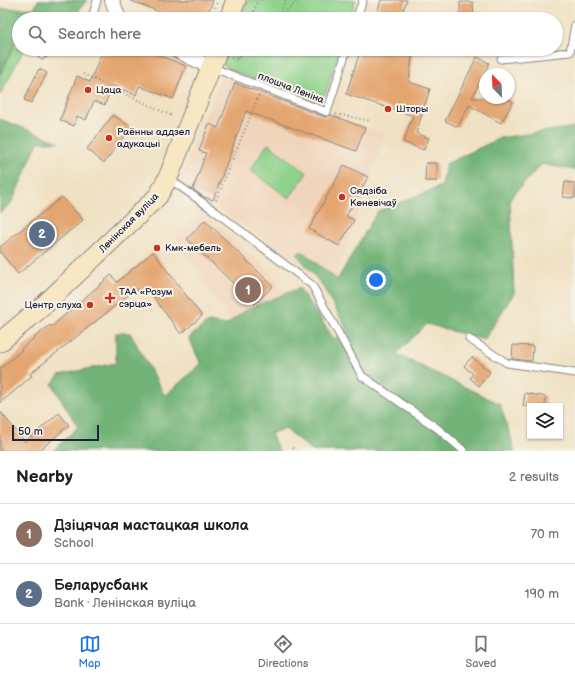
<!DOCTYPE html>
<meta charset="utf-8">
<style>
:root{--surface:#fff;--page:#f6f6f6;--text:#202124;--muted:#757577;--line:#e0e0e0;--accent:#1a73e8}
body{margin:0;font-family:"Balsamiq Sans",sans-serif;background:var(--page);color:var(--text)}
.controls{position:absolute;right:12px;bottom:12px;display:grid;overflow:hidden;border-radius:0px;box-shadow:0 1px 3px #0004}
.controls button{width:36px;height:36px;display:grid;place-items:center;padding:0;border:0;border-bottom:1px solid var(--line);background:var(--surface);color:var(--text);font:20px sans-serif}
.compass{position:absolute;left:479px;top:68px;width:36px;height:36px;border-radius:50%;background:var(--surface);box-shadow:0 1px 3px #0004;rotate:337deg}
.scale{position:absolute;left:12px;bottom:10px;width:87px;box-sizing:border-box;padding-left:4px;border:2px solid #22223b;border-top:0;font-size:11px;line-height:14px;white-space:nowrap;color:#22223b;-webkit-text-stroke:3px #f7f3e8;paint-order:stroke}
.you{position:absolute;left:376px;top:280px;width:14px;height:14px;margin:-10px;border:3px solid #fff;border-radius:50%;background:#1a73e8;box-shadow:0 0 0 6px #1a73e833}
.badge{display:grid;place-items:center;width:26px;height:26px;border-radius:50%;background:var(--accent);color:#fff;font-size:13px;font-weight:700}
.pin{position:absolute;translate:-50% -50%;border:2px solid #fff;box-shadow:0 1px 4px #0006}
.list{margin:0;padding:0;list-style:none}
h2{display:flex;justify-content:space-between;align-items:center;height:52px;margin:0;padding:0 16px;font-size:17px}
h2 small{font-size:13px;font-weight:400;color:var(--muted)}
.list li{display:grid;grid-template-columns:26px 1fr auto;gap:12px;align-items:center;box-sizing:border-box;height:60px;padding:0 16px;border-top:1px solid var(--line)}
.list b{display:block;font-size:15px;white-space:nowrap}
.list p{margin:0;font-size:13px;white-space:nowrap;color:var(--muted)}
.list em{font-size:13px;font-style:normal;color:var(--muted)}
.icon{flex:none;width:22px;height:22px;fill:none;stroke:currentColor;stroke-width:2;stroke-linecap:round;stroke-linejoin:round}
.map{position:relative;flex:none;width:575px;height:451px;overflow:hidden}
.search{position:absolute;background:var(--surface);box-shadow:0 1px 3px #0004;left:12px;right:12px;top:12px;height:44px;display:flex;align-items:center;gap:10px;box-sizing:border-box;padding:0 14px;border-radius:22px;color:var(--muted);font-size:15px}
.sheet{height:172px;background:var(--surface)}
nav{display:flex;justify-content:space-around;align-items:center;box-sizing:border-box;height:56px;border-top:1px solid var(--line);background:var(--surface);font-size:11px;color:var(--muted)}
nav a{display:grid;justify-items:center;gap:2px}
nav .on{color:var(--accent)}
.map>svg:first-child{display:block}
</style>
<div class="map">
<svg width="575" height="451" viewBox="0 0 575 451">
<rect width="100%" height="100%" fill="#f7f3e8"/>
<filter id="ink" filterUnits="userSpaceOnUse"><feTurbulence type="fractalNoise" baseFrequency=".025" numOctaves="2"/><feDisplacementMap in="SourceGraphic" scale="8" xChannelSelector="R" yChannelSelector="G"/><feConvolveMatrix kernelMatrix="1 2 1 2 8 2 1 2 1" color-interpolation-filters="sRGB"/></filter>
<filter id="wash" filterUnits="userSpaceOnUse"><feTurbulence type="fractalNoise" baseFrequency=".012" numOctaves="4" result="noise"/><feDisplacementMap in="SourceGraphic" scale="16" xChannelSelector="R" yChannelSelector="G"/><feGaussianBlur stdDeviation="0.9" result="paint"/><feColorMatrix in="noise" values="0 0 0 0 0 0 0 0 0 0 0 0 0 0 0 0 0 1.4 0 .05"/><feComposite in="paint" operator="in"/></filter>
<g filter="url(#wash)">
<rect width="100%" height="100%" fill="#f0e1c3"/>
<path fill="#f0d5bc" d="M 222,75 L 385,134 L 333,285 L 179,182 Z
M 202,212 L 265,267 L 306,314 L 236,328 L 175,238 Z"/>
<path fill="#8ed28b" stroke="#587a63" d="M 248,0 L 356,0 L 349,19 L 240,19 Z
M 0,42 L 23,51 L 0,95 Z
M 229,49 L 340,49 L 326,92 L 321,99 L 311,102 L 227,68 L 223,63 Z
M 268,144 L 307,173 L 289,198 L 250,170 Z"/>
<path fill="#72b477" stroke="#4a6b59" d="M 38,0 L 87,0 L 72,19 L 19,19 L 19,42 L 15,44 L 0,75 L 0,9 L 35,8 Z
M 0,119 L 59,142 L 38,142 L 12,202 L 0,213 Z
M 575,127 L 575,170 L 542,164 L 510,198 L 514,293 L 484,340 L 427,324 L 396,354 L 500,404 L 515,451 L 313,451 L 284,428 L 271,434 L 279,451 L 53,451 L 78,427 L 52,384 L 59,375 L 116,363 L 116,333 L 130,333 L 165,396 L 201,364 L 189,338 L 208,322 L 226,325 L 248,309 L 299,288 L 334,339 L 348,331 L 322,285 L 297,254 L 302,251 L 337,280 L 378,211 L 442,186 L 446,164 L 500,138 Z"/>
<g id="blocks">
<path fill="#e4a671" d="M 129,0 L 213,0 L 206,19 L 178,19 Z
M 381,0 L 407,0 L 400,19 L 375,19 Z
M 460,2 L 473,2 L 474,19 L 460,19 Z
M 108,49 L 143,49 L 186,66 L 173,99 L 139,86 L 136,95 L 112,85 L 105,105 L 94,101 L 86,120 L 77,116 L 74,126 L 60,120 L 77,76 L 90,82 L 102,52 L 106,54 Z
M 361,49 L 413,49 L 409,82 L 430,89 L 416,133 L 429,138 L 424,150 L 403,142 L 413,116 L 346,94 Z
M 477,57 L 489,63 L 472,98 L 507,98 L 513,102 L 501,123 L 469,105 L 458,127 L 445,121 Z
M 39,69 L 47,73 L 31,103 L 24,100 Z
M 235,83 L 325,117 L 331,115 L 365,128 L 356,151 L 246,111 L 213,200 L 202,196 L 193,189 L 206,153 L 199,151 L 209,124 L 218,128 Z
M 113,115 L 131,127 L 104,163 L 87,149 Z
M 426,163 L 437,163 L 437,181 L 425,181 Z
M 344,165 L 368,177 L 346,216 L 354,220 L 339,246 L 309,229 Z
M 565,182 L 575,183 L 575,198 L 563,197 Z
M 62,197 L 83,220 L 18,274 L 0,252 L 0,247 Z
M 205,220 L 273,286 L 255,304 L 187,239 Z
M 153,252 L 202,316 L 181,334 L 145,286 L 139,293 L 136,289 L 30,374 L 32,376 L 0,403 L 0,369 L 22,350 L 21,349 L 50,325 L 51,327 L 111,275 L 117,282 Z
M 513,345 L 533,346 L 532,361 L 512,359 Z
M 472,357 L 490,372 L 479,386 L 470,378 L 473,374 L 464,366 Z
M 525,393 L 546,397 L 545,406 L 523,406 Z
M 0,411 L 25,442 L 59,413 L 69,425 L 39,451 L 0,451 Z"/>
</g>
</g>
<g filter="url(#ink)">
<use href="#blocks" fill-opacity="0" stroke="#89827f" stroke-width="1"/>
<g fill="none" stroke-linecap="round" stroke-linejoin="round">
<g stroke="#89827f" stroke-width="9">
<path id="lane" d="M 92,19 L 97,0
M 356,19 L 363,0
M 42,55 L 53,49
M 501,59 L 570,52 L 575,25
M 211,67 L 327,112 L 347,49
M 168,178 L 212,209 L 312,285 L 362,376 L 437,428 L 464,451
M 469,339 L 507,363 L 575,373"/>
</g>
<g stroke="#89827f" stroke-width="16">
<path id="street" d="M 112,0 L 119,19
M 174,49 L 210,67"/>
</g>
<g stroke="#89827f" stroke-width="21">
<path id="secondary" d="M 229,19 L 236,0
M 0,342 L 42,307 L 158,196 L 168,178 L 218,49"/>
</g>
<path stroke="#89827f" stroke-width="2" stroke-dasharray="1 3" stroke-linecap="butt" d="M 280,16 L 285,0
M 211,19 L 218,0
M 251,19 L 258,0
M 278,19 L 298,0
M 231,58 L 236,60 L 240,49
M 237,59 L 247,49
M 83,74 L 172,116
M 336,114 L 371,121
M 216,200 L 259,95
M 293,448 L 296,451"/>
<use href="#lane" stroke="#fff" stroke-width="7"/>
<use href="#street" stroke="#fff" stroke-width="14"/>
<use href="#secondary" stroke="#f7e8c3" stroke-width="19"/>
</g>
</g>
<g fill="#c8321e" stroke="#f7f3e8" stroke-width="1.5">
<circle cx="88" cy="90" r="4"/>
<circle cx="388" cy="109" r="4"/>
<circle cx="109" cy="138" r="4"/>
<circle cx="342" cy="197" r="4"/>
<circle cx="157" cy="248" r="4"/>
<path d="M108 292h4v4h4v4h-4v4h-4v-4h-4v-4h4z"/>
<circle cx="90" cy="305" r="4"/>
</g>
<g text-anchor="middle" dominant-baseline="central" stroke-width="4" stroke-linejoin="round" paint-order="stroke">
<g font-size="10" fill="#22223b" stroke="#f7f3e8">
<text transform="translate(291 88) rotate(21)">плошча Леніна</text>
<text transform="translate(129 223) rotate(-45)">Ленінская вуліца</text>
</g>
<g font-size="10" fill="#22223b" stroke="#f7f3e8" text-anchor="start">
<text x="96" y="90">Цаца</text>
<text x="396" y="109">Шторы</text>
<text x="117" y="132">Раённы аддзел<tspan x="117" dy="12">адукацыі</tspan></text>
<text x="350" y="191">Сядзіба<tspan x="350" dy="12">Кеневічаў</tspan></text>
<text x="165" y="248">Кмк-мебель</text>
<text x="119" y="292">ТАА «Розум<tspan x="119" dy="12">сэрца»</tspan></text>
<text x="82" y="305" text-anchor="end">Центр слуха</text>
</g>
</g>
</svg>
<div class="controls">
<button><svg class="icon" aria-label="layers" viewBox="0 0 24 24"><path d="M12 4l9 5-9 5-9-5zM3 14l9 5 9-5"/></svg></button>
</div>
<svg class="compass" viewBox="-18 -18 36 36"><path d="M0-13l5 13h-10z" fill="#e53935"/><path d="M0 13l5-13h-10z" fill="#757577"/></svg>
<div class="scale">50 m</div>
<div class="you"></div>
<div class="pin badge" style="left:248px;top:290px;background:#8d6e63">1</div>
<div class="pin badge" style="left:42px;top:234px;background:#5c6f8a">2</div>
<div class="search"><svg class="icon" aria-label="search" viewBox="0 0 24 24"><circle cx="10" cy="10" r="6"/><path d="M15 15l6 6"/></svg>Search here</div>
</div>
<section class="sheet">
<h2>Nearby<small>2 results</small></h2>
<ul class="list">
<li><span class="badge" style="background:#8d6e63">1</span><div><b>Дзіцячая мастацкая школа</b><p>School</p></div><em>70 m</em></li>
<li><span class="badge" style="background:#5c6f8a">2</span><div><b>Беларусбанк</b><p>Bank · Ленінская вуліца</p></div><em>190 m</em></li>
</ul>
</section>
<nav>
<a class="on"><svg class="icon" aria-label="map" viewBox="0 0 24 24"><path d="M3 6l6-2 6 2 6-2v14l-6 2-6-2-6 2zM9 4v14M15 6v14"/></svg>Map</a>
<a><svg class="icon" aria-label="directions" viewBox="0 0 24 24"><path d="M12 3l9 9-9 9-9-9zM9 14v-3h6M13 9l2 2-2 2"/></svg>Directions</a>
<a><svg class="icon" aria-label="saved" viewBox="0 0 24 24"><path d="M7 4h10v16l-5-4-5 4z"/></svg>Saved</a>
</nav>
